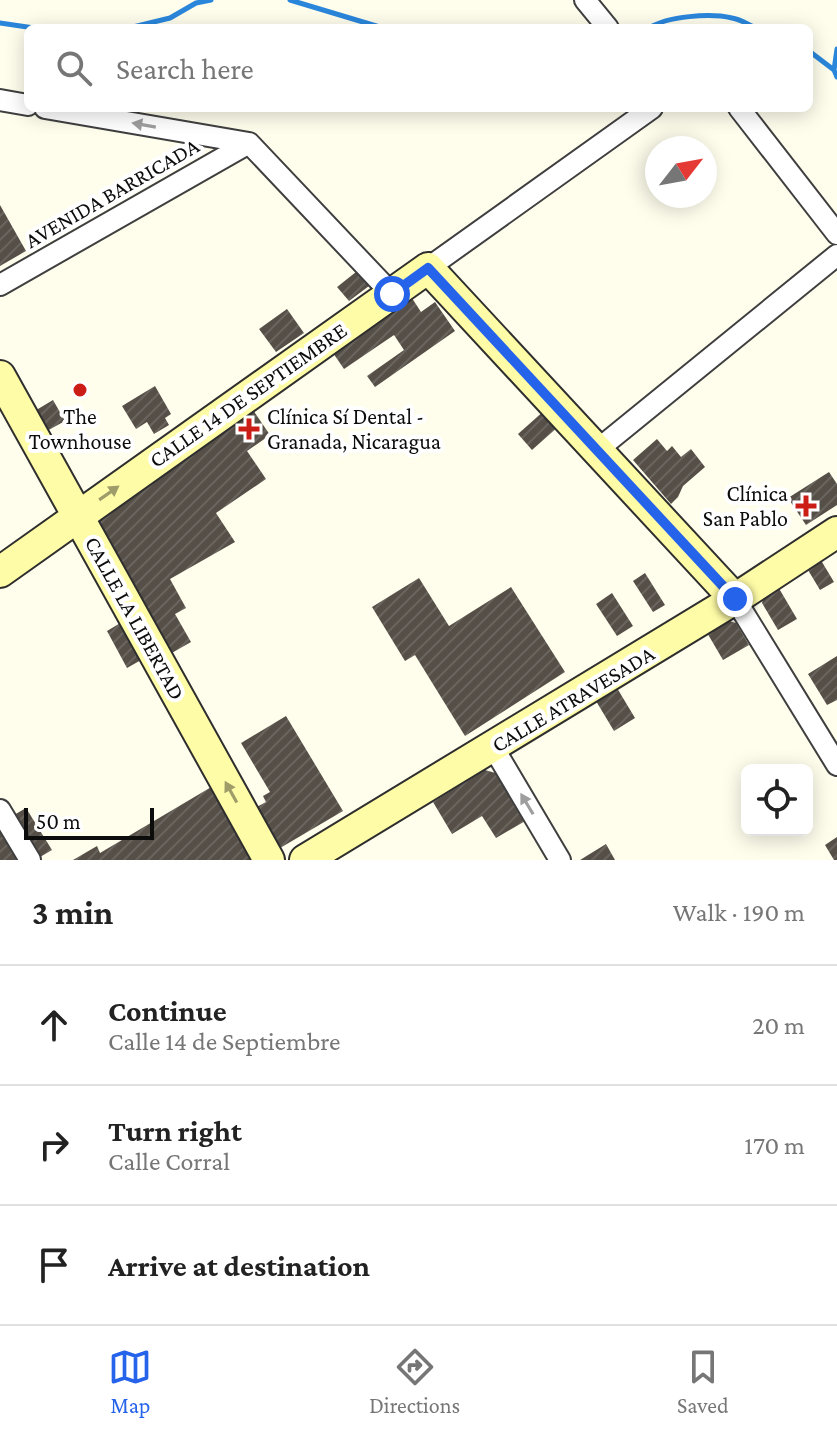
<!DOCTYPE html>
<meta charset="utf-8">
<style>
:root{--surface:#fff;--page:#f6f6f6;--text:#222;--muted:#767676;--line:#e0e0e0;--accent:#2563eb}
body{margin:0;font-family:"Crimson Pro",serif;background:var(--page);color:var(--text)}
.controls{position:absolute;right:24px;bottom:24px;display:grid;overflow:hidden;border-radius:12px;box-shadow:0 4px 20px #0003}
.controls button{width:72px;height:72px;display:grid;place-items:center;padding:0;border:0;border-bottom:2px solid var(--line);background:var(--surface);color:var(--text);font:40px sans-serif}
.compass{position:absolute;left:645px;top:136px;width:72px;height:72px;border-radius:50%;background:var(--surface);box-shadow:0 4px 20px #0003;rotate:59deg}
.scale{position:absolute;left:24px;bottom:20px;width:130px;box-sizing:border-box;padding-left:8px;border:4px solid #0c0c0c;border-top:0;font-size:22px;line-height:28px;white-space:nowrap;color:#0c0c0c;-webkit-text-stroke:6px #fff;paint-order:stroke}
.stop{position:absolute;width:24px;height:24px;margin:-18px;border:6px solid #2563eb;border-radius:50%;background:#fff}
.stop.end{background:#2563eb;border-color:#fff;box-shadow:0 2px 8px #0008}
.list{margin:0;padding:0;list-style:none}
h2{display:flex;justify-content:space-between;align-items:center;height:104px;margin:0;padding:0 32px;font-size:34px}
h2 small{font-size:26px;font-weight:400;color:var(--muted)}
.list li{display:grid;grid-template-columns:52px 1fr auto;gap:24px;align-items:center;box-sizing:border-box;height:120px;padding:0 32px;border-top:2px solid var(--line)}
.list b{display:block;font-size:30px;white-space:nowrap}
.list p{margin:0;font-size:26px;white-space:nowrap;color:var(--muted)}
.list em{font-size:26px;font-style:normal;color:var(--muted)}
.icon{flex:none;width:44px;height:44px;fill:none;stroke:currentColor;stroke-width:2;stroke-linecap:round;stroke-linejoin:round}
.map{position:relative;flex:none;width:837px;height:860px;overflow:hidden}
.search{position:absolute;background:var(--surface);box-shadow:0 4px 20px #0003;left:24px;right:24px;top:24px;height:88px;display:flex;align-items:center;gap:20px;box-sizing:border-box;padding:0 28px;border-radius:12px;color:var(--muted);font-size:30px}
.sheet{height:464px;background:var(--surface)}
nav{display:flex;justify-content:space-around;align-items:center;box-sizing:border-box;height:112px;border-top:2px solid var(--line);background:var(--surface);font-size:22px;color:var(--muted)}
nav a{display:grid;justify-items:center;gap:4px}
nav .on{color:var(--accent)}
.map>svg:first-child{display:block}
</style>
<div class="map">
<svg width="837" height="860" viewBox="0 0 837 860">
<defs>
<pattern id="building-hatch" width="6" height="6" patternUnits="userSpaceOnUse" patternTransform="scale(2)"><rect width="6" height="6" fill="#564f48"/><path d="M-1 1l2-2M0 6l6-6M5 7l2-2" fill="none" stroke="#69645e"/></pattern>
</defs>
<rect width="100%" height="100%" fill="#fffdec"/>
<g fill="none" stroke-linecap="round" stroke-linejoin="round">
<path stroke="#2a86db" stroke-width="5" d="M 290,0 L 383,28
M 0,23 L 34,28
M 129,28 L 170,18 L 196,3 L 211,0
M 649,28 C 668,16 710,13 732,18 C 740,19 749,25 756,28
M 809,51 L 834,70 L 837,77
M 834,70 L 837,49"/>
</g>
<path fill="url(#building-hatch)" d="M 0,205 L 26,251 L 0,266 Z
M 356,272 L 369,286 L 349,301 L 337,287 Z
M 408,292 L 421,312 L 435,302 L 455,331 L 375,387 L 367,376 L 404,350 L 394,335 L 344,369 L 329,347 Z
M 287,309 L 304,333 L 276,352 L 259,329 Z
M 155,386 L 171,414 L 165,418 L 169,425 L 154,434 L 147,422 L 136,429 L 122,406 Z
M 53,400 L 65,421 L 45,432 L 33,412 Z
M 251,407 L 270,435 L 247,451 L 266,479 L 216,513 L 235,542 L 170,579 L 186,608 L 175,614 L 191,642 L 170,654 L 98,524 L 100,510 Z
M 545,410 L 559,426 L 532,450 L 518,434 Z
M 657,439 L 667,451 L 672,446 L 681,457 L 691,449 L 705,467 L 683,486 L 678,497 L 671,504 L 633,460 Z
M 829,472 L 837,484 L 837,505 L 806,525 L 788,498 Z
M 819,557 L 834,582 L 820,590 L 805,565 Z
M 645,573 L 665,605 L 653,612 L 633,581 Z
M 419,578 L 449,626 L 511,587 L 565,672 L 465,736 L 415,655 L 405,661 L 372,607 Z
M 777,585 L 797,619 L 778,630 L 762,603 L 765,592 Z
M 612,593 L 633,626 L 617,636 L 596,604 Z
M 127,619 L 148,656 L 127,668 L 107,631 Z
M 726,620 L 736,623 L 749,645 L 723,660 L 706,631 Z
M 837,656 L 837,700 L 827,705 L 808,674 Z
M 617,688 L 635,718 L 614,731 L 596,701 Z
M 286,716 L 343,811 L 275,851 L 251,810 L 266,802 L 263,796 L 270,792 L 241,743 Z
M 485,770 L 499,774 L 527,820 L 496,838 L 482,816 L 452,834 L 433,802 Z
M 218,783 L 259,860 L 73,860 L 97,846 L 100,853 Z
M 26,808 L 52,850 L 40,857 L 14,815 Z
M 0,826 L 20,860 L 0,860 Z
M 837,837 L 837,860 L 834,860 L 825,845 Z
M 606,844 L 615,860 L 580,860 Z"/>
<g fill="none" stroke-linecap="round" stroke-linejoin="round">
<g stroke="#3f3f3f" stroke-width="24">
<path id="street" d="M 585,0 L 608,28
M 0,100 L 28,105
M 45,108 L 249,143 L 392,294
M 739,108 L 837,234
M 428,268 L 652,108
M 0,285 L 249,143
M 596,451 L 837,255
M 735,599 L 837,765
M 493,747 L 560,860
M 0,810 L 30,860"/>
</g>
<g stroke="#2e2e2e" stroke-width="34">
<path id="secondary" d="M 0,376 L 269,860
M 0,572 L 428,268 L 735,599
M 305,860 L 735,599 L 837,532"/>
</g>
<use href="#street" stroke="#fff" stroke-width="20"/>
<use href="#secondary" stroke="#fffca7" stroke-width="30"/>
</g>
<defs><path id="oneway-solid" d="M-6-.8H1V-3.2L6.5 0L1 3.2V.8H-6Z" transform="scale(2)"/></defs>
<g fill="#9e9e9e">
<use href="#oneway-solid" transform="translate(144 125) rotate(-170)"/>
<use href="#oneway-solid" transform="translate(527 804) rotate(-121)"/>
</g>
<g fill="#9e9c69">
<use href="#oneway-solid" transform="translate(109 493) rotate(-35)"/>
<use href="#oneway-solid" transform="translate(231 792) rotate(-119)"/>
</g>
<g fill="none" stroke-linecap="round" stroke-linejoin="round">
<path stroke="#2563eb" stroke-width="10" d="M 392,294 L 428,268 L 735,599"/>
</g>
<g fill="#cb1c16" stroke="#fff" stroke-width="3">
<circle cx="80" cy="390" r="8"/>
<path d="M245 417h8v8h8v8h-8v8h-8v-8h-8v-8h8z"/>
<path d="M802 494h8v8h8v8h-8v8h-8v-8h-8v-8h8z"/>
</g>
<g text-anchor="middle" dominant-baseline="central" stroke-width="8" stroke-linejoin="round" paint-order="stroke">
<g font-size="22" fill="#0c0c0c" stroke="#fff">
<text transform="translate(112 193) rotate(-30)">AVENIDA BARRICADA</text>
<text transform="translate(248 395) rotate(-35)">CALLE 14 DE SEPTIEMBRE</text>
<text transform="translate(135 618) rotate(61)">CALLE LA LIBERTAD</text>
<text transform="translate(573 699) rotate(-31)">CALLE ATRAVESADA</text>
</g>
<g font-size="22" fill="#0c0c0c" stroke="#fff">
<text x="80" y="416">The<tspan x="80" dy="25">Townhouse</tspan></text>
<text x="267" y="416" text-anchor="start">Clínica Sí Dental -<tspan x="267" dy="25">Granada, Nicaragua</tspan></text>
<text x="788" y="493" text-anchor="end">Clínica<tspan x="788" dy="25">San Pablo</tspan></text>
</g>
</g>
</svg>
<div class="controls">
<button><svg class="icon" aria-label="locate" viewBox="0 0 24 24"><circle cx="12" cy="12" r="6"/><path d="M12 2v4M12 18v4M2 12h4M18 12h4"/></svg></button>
</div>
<svg class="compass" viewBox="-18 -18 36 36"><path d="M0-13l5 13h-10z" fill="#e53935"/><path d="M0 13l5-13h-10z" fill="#767676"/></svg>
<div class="scale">50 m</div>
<div class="stop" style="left:392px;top:294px"></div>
<div class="stop end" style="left:735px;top:599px"></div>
<div class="search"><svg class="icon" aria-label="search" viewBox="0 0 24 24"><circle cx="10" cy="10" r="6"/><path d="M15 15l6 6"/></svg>Search here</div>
</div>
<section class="sheet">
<h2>3 min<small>Walk · 190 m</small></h2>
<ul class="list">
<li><svg class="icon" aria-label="ahead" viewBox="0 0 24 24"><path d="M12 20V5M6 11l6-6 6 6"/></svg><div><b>Continue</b><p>Calle 14 de Septiembre</p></div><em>20 m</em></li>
<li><svg class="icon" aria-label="right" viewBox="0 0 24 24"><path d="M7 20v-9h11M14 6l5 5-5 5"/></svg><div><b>Turn right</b><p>Calle Corral</p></div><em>170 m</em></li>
<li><svg class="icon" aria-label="arrive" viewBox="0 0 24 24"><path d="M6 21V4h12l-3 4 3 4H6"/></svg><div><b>Arrive at destination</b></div></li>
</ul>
</section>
<nav>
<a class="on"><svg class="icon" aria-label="map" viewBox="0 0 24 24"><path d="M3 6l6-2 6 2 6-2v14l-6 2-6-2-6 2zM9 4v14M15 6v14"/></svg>Map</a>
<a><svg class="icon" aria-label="directions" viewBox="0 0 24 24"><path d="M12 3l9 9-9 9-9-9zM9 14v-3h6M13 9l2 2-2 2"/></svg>Directions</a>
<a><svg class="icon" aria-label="saved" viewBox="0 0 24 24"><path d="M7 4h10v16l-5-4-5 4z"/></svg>Saved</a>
</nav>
